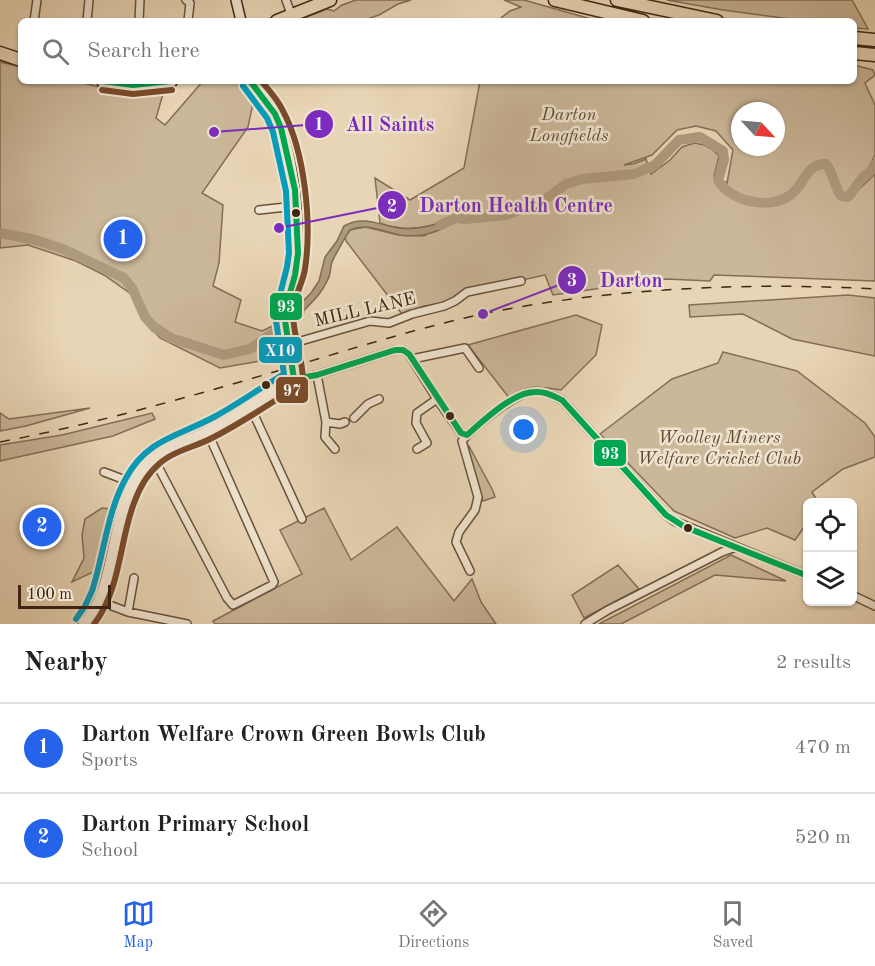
<!DOCTYPE html>
<style>
:root{--surface:#fff;--page:#f2f2f2;--text:#222;--muted:#767676;--line:#e0e0e0;--accent:#2563eb}
body{margin:0;font-family:"Old Standard TT",serif;background:var(--page);color:var(--text)}
.controls{position:absolute;right:18px;bottom:18px;display:grid;overflow:hidden;border-radius:9px;box-shadow:0 2px 4px #0004}
.controls button{width:54px;height:54px;display:grid;place-items:center;padding:0;border:0;border-bottom:2px solid var(--line);background:var(--surface);color:var(--text);font:30px sans-serif}
.compass{position:absolute;left:731px;top:102px;width:54px;height:54px;border-radius:50%;background:var(--surface);box-shadow:0 2px 4px #0004;rotate:116deg}
.scale{position:absolute;left:18px;bottom:15px;width:93px;box-sizing:border-box;padding-left:6px;border:3px solid #3e2613;border-top:0;font-size:16px;line-height:21px;white-space:nowrap;color:#3e2613;-webkit-text-stroke:4px #f0e4cf;paint-order:stroke}
.you{position:absolute;left:524px;top:430px;width:21px;height:21px;margin:-15px;border:4px solid #fff;border-radius:50%;background:#1a73e8;box-shadow:0 0 0 9px #1a73e833}
.badge{display:grid;place-items:center;width:39px;height:39px;border-radius:50%;background:var(--accent);color:#fff;font-size:20px;font-weight:700}
.pin{position:absolute;translate:-50% -50%;border:3px solid #fff;box-shadow:0 2px 6px #0006}
.list{margin:0;padding:0;list-style:none}
h2{display:flex;justify-content:space-between;align-items:center;height:78px;margin:0;padding:0 24px;font-size:26px}
h2 small{font-size:20px;font-weight:400;color:var(--muted)}
.list li{display:grid;grid-template-columns:39px 1fr auto;gap:18px;align-items:center;box-sizing:border-box;height:90px;padding:0 24px;border-top:2px solid var(--line)}
.list b{display:block;font-size:22px;white-space:nowrap}
.list p{margin:0;font-size:20px;white-space:nowrap;color:var(--muted)}
.list em{font-size:20px;font-style:normal;color:var(--muted)}
.icon{flex:none;width:33px;height:33px;fill:none;stroke:currentColor;stroke-width:2;stroke-linecap:round;stroke-linejoin:round}
.map{position:relative;flex:none;width:875px;height:624px;overflow:hidden}
.search{position:absolute;background:var(--surface);box-shadow:0 2px 4px #0004;left:18px;right:18px;top:18px;height:66px;display:flex;align-items:center;gap:15px;box-sizing:border-box;padding:0 21px;border-radius:9px;color:var(--muted);font-size:22px}
.sheet{height:258px;background:var(--surface)}
nav{display:flex;justify-content:space-around;align-items:center;box-sizing:border-box;height:84px;border-top:2px solid var(--line);background:var(--surface);font-size:16px;color:var(--muted)}
nav a{display:grid;justify-items:center;gap:3px}
nav .on{color:var(--accent)}
.map>svg:first-child{display:block}
</style>
<div class="map">
<svg width="875" height="624" viewBox="0 0 875 624">
<rect width="100%" height="100%" fill="#e8d5b5"/>
<filter id="stains"><feTurbulence type="fractalNoise" baseFrequency=".00333" numOctaves="4"/><feColorMatrix values="0 0 0 0 .2 0 0 0 0 .09 0 0 0 0 .02 0 0 0 .5 -.17"/></filter>
<radialGradient id="worn" r=".72"><stop offset=".6" stop-color="#630" stop-opacity="0"/><stop offset="1" stop-color="#630" stop-opacity=".3"/></radialGradient>
<path fill="#cbb799" stroke="#846e56" stroke-width="1.5" fill-rule="evenodd" d="M 356,0 L 411,0 L 398,4 L 379,15 L 361,21 L 296,21 L 327,9 L 334,11 L 342,5 Z
M 504,0 L 524,0 L 598,21 L 497,21 L 510,11 L 521,7 Z
M 667,0 L 852,0 L 868,29 L 854,28 L 854,21 L 805,21 L 723,10 Z
M 0,62 L 21,67 L 21,81 L 74,81 L 113,90 L 163,94 L 156,118 L 165,125 L 203,81 L 242,81 L 258,98 L 253,103 L 248,127 L 202,193 L 223,205 L 219,263 L 213,286 L 241,300 L 235,322 L 262,331 L 281,322 L 283,357 L 220,368 L 160,338 L 146,323 L 131,294 L 104,275 L 76,261 L 28,245 L 0,248 Z
M 854,65 L 873,70 L 875,75 L 865,83 L 875,105 L 875,155 L 868,169 L 861,174 L 850,192 L 856,192 L 875,174 L 875,281 L 714,275 L 710,281 L 666,279 L 553,295 L 545,275 L 467,292 L 449,302 L 424,306 L 402,314 L 346,241 L 345,237 L 350,230 L 365,227 L 399,235 L 424,236 L 450,219 C 427,229 403,232 380,223 L 375,178 L 410,200 L 464,168 L 480,81 L 854,81 ZM 740,111 L 776,111 L 776,147 L 740,147 ZM 696,126 L 716,131 L 733,150 L 727,183 L 714,176 L 719,156 L 713,150 L 704,145 L 695,143 L 688,145 L 682,147 L 670,160 L 651,174 L 646,159 L 633,164 L 624,165 L 652,155 L 677,130 Z
M 848,295 L 875,298 L 875,356 L 792,339 L 743,314 L 690,317 L 689,305 Z
M 576,315 L 602,325 L 596,355 L 561,390 C 536,386 532,385 510,399 L 468,345 Z
M 723,352 L 797,371 L 865,423 L 875,437 L 875,457 L 843,469 L 812,492 L 818,502 L 808,502 L 807,523 L 795,540 L 767,528 L 735,538 L 674,511 L 600,434 L 672,379 L 718,363 Z
M 90,408 L 26,426 L 0,431 L 0,413 L 9,419 Z
M 152,413 L 155,419 L 113,436 L 0,461 L 0,445 L 62,435 Z
M 469,446 L 493,491 L 495,497 L 483,501 L 467,454 Z
M 102,508 L 118,510 L 106,566 L 72,582 L 84,558 L 82,535 L 85,519 Z
M 324,508 L 351,560 L 397,527 L 454,601 L 472,579 L 481,602 L 496,624 L 215,624 L 213,621 L 302,574 L 280,530 Z
M 731,555 L 786,581 L 715,575 L 621,624 L 599,624 Z
M 618,565 L 639,589 L 584,618 L 572,595 Z"/>
<path fill="#ae9a7e" stroke="#816c53" stroke-width="1.5" d="M 450,219 L 453,223 C 436,233 420,238 400,235 C 384,232 367,222 350,230 C 348,232 334,257 332,262 C 330,267 331,274 328,279 C 320,299 302,309 291,326 L 291,313 L 311,293 L 319,281 L 325,257 L 337,241 L 344,226 C 363,215 379,225 399,228 C 416,230 434,226 450,219 Z"/>
<g fill="none" stroke-linecap="round" stroke-linejoin="round">
<path stroke="#ae9a7e" stroke-width="10" d="M 440,225 L 456,218 L 465,219 L 507,215 L 547,198 L 566,184 L 582,179 L 634,174 L 655,165 L 679,140 L 700,137 L 723,151 L 724,160 L 718,180 C 730,201 768,210 789,196 C 806,185 804,164 826,164 C 834,174 834,186 841,196 L 848,197 C 853,192 856,185 861,180 C 866,174 872,172 875,164
M 0,233 L 35,240 L 63,249 L 124,278 L 132,288 L 145,317 L 154,327 L 171,338 L 224,355 L 250,349 L 293,319 L 300,311"/>
<g stroke="#68523c" stroke-width="10">
<path id="street" d="M 186,0 L 190,3 L 188,21
M 286,0 L 291,14
M 34,21 L 37,0
M 87,21 L 89,0
M 139,21 L 140,0
M 259,210 L 295,206
M 287,345 L 370,321 L 389,323 L 412,314 L 444,306 L 455,301 L 467,292 L 521,281
M 412,359 L 465,348 L 479,368
M 317,375 L 326,422 L 325,437 L 335,449
M 294,379 L 317,375 L 395,350 L 403,350 L 409,354 L 437,399 L 461,433 L 467,435
M 250,406 L 302,519
M 354,418 L 368,404 L 379,399
M 326,422 L 340,424 L 345,422
M 417,449 L 427,443 L 416,423 L 417,413 L 437,399
M 153,457 L 227,598 L 233,605 L 272,585 L 274,582 L 207,431
M 104,472 L 133,483
M 470,571 L 456,542 L 459,532 L 475,510 L 478,497 L 462,441 C 473,428 514,394 531,392 C 543,390 552,395 562,400 L 666,515 L 674,521 L 808,576
M 852,595 L 875,606
M 99,601 L 128,612 L 187,624
M 128,612 L 134,578
M 585,624 L 608,610 L 722,552 L 736,547"/>
</g>
<g stroke="#3e2613" stroke-width="12">
<path id="secondary" d="M 236,0 L 241,21
M 83,624 C 114,593 110,524 133,483 C 138,474 146,464 153,457 C 168,444 190,440 207,431 C 237,416 264,395 294,379 L 284,314 C 285,298 293,285 296,269 C 303,233 293,146 275,114 C 268,103 258,92 250,81"/>
</g>
<g stroke="#3e2613" stroke-width="15">
<path id="highway" d="M 555,0 L 643,21
M 617,0 L 717,21
M 277,21 L 330,0
M 854,38 L 875,40
M 0,53 L 21,60
M 854,53 L 875,55
M 103,81 L 133,85 L 171,81"/>
</g>
<use href="#street" stroke="#f0e4cf" stroke-width="7"/>
<use href="#secondary" stroke="#f0e4cf" stroke-width="9"/>
<use href="#highway" stroke="#e8d5b5" stroke-width="12"/>
<path stroke="#3e2613" stroke-width="1.5" stroke-dasharray="10 10" stroke-linecap="butt" d="M 0,442 C 95,424 188,397 281,370 C 348,350 414,329 482,314 C 609,288 746,282 875,289"/>
<g stroke="#f0e4cf" stroke-width="10">
<path id="bus-1" d="M 103,81 L 133,85 L 171,81
M 250,81 L 275,114 L 281,128 L 295,190 L 298,253 L 295,275 L 284,314 L 294,379 L 317,375 L 395,350 L 403,350 L 409,354 L 461,433 L 467,435 C 483,421 513,392 535,392 C 545,391 553,396 562,400 L 666,515 L 685,527 L 808,576"/>
</g>
<g stroke="#f0e4cf" stroke-width="10">
<path id="bus-2" d="M 102,90 L 133,94 L 172,90
M 94,624 C 121,589 119,542 134,503 C 139,489 147,474 159,464 C 173,451 195,447 212,438 C 242,423 270,403 299,386 L 303,381 C 303,358 293,336 293,313 C 293,298 303,283 305,269 C 312,223 305,152 283,111 C 278,100 269,90 261,81"/>
</g>
<g stroke="#f0e4cf" stroke-width="10">
<path id="bus-3" d="M 76,619 L 85,606 L 92,591 C 104,554 107,512 126,478 C 147,439 179,436 214,417 C 238,404 260,388 284,374 L 275,314 L 287,267 L 289,253 L 286,191 L 273,132 L 267,118 L 243,86"/>
</g>
<use href="#bus-1" stroke="#00a651" stroke-width="6"/>
<use href="#bus-2" stroke="#7a4b2a" stroke-width="6"/>
<use href="#bus-3" stroke="#069cbb" stroke-width="6"/>
</g>
<g fill="#3e2613" stroke="#f0e4cf" stroke-width="2">
<circle cx="296" cy="213" r="5"/>
<circle cx="266" cy="385" r="5"/>
<circle cx="450" cy="416" r="5"/>
<circle cx="688" cy="528" r="5"/>
</g>
<g text-anchor="middle" dominant-baseline="central" stroke-width="5" stroke-linejoin="round" paint-order="stroke">
<g font-size="18" font-style="italic" fill="#614a34" stroke="#f0e4cf">
<text x="569" y="115">Darton<tspan x="569" dy="21">Longfields</tspan></text>
<text x="719" y="438">Woolley Miners<tspan x="719" dy="21">Welfare Cricket Club</tspan></text>
</g>
<g font-size="18" fill="#3e2613" stroke="#f0e4cf">
<text transform="translate(365 310) rotate(-13)">MILL LANE</text>
</g>
</g>
<path fill="none" stroke="#7b2cbf" stroke-width="2" d="M214 132L319 124M279 228L392 205M483 314L572 280"/>
<g fill="#7b2cbf" stroke="#f0e4cf" stroke-width="2">
<circle cx="214" cy="132" r="6"/>
<circle cx="279" cy="228" r="6"/>
<circle cx="483" cy="314" r="6"/>
<circle cx="319" cy="124" r="15"/>
<circle cx="392" cy="205" r="15"/>
<circle cx="572" cy="280" r="15"/>
</g>
<g font-size="18" text-anchor="middle" font-weight="bold" fill="#fff">
<text x="319" y="130">1</text>
<text x="392" y="212">2</text>
<text x="572" y="286">3</text>
</g>
<g font-size="20" text-anchor="middle" font-weight="bold" fill="#7b2cbf" stroke="#f0e4cf" stroke-width="5" stroke-linejoin="round" paint-order="stroke">
<text x="390" y="131">All Saints</text>
<text x="516" y="212">Darton Health Centre</text>
<text x="631" y="287">Darton</text>
</g>
<g stroke="#f0e4cf" stroke-width="2">
<rect x="269" y="292" width="34" height="29" rx="6" fill="#00a651"/>
<rect x="258" y="336" width="45" height="28" rx="6" fill="#069cbb"/>
<rect x="275" y="376" width="34" height="28" rx="6" fill="#7a4b2a"/>
<rect x="593" y="439" width="34" height="28" rx="6" fill="#00a651"/>
</g>
<g font-size="16" text-anchor="middle" font-weight="bold" fill="#fff">
<text x="286" y="312">93</text>
<text x="280" y="356">X10</text>
<text x="292" y="396">97</text>
<text x="610" y="459">93</text>
</g>
<rect width="100%" height="100%" filter="url(#stains)"/>
<rect width="100%" height="100%" fill="url(#worn)"/>
</svg>
<div class="controls">
<button><svg class="icon" aria-label="locate" viewBox="0 0 24 24"><circle cx="12" cy="12" r="6"/><path d="M12 2v4M12 18v4M2 12h4M18 12h4"/></svg></button>
<button><svg class="icon" aria-label="layers" viewBox="0 0 24 24"><path d="M12 4l9 5-9 5-9-5zM3 14l9 5 9-5"/></svg></button>
</div>
<svg class="compass" viewBox="-18 -18 36 36"><path d="M0-13l5 13h-10z" fill="#e53935"/><path d="M0 13l5-13h-10z" fill="#767676"/></svg>
<div class="scale">100 m</div>
<div class="you"></div>
<div class="pin badge" style="left:123px;top:239px">1</div>
<div class="pin badge" style="left:42px;top:527px">2</div>
<div class="search"><svg class="icon" aria-label="search" viewBox="0 0 24 24"><circle cx="10" cy="10" r="6"/><path d="M15 15l6 6"/></svg>Search here</div>
</div>
<section class="sheet">
<h2>Nearby<small>2 results</small></h2>
<ul class="list">
<li><span class="badge">1</span><div><b>Darton Welfare Crown Green Bowls Club</b><p>Sports</p></div><em>470 m</em></li>
<li><span class="badge">2</span><div><b>Darton Primary School</b><p>School</p></div><em>520 m</em></li>
</ul>
</section>
<nav>
<a class="on"><svg class="icon" aria-label="map" viewBox="0 0 24 24"><path d="M3 6l6-2 6 2 6-2v14l-6 2-6-2-6 2zM9 4v14M15 6v14"/></svg>Map</a>
<a><svg class="icon" aria-label="directions" viewBox="0 0 24 24"><path d="M12 3l9 9-9 9-9-9zM9 14v-3h6M13 9l2 2-2 2"/></svg>Directions</a>
<a><svg class="icon" aria-label="saved" viewBox="0 0 24 24"><path d="M7 4h10v16l-5-4-5 4z"/></svg>Saved</a>
</nav>
